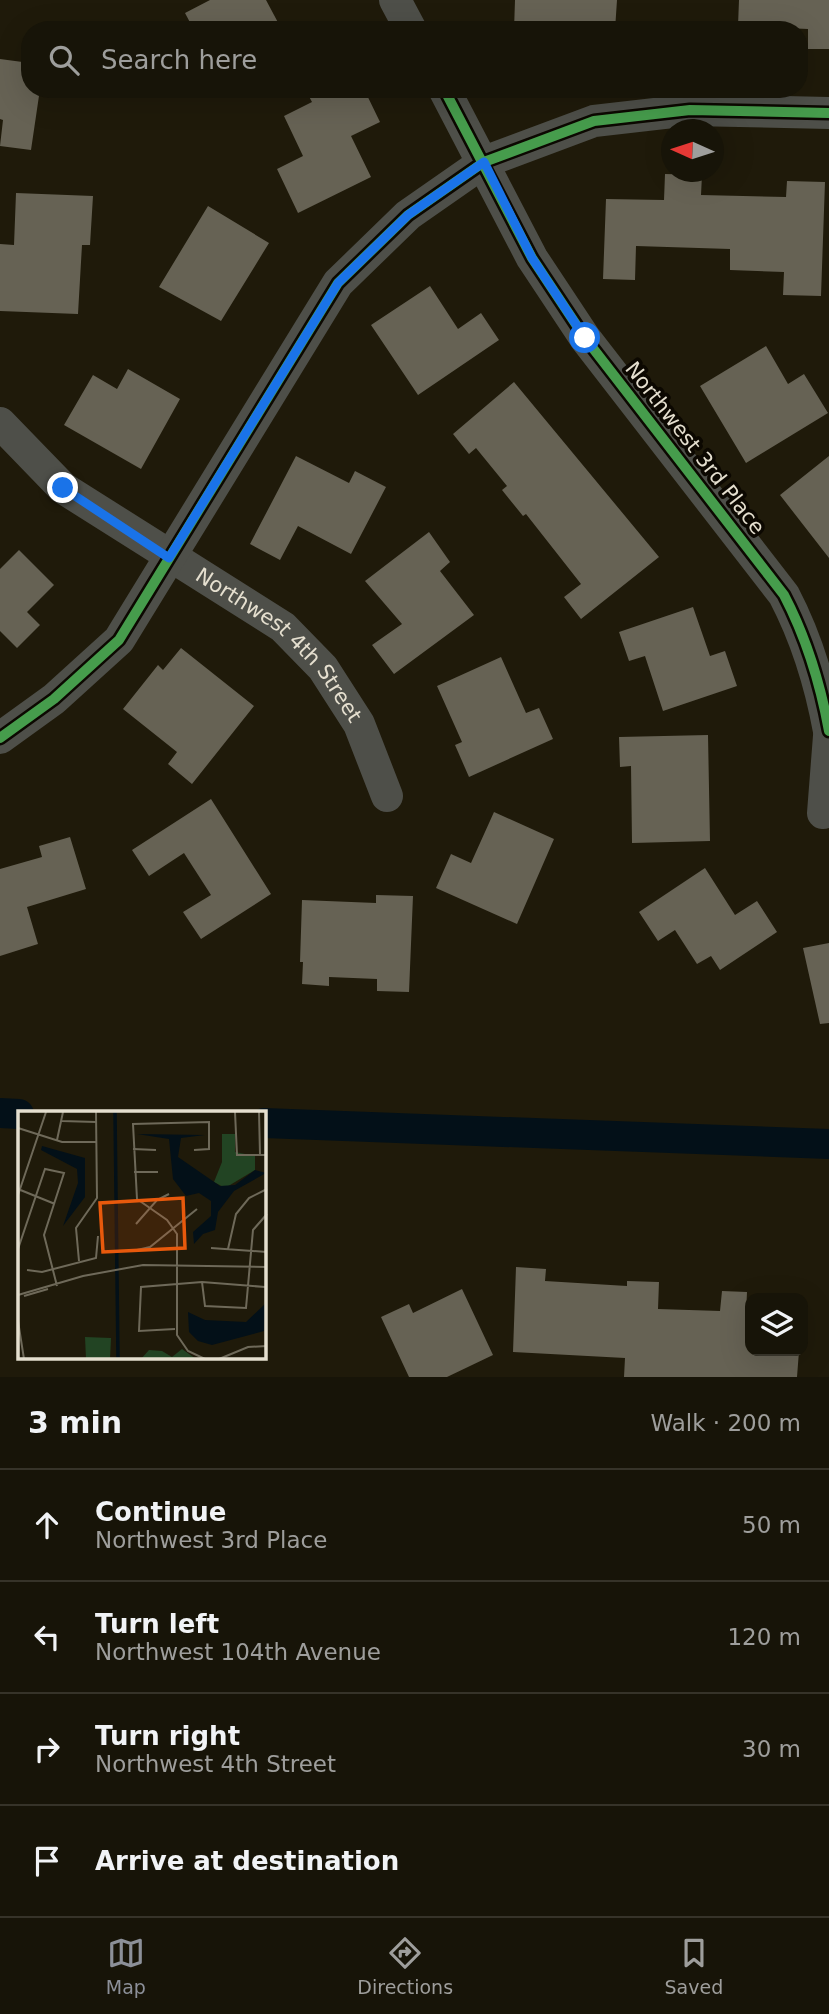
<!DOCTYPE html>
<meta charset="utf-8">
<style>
:root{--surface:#171408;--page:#242116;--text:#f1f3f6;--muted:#9e9e9c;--line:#363329;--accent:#8c9099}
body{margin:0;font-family:"DejaVu Sans",sans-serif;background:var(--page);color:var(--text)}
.controls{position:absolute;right:21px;bottom:21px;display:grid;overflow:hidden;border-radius:14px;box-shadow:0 7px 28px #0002}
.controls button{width:63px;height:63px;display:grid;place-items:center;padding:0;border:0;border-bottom:2px solid var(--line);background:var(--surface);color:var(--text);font:35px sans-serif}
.compass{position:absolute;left:661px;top:119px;width:63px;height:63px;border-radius:50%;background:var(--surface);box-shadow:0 7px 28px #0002;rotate:273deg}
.stop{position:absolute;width:21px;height:21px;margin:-16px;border:5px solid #1a73e8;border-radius:50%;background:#fff}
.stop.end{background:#1a73e8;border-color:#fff;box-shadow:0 2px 7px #0008}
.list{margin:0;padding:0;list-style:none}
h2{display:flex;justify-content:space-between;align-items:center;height:91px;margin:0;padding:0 28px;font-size:30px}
h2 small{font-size:23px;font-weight:400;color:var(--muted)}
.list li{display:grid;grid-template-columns:46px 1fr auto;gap:21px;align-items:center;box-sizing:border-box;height:112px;padding:0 28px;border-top:2px solid var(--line)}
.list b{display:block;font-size:26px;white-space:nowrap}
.list p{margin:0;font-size:23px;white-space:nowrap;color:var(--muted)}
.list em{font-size:23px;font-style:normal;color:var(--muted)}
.icon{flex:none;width:38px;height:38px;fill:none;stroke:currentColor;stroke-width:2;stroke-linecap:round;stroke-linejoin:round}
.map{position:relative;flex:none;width:829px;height:1377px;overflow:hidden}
.search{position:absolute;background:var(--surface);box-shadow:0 7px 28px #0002;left:21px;right:21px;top:21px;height:77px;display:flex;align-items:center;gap:18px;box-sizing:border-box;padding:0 24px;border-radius:28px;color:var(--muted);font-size:26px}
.sheet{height:539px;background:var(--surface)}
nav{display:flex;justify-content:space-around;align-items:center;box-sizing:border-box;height:98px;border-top:2px solid var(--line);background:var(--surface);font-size:19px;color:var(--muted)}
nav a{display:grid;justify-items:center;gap:4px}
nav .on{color:var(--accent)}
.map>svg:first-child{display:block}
</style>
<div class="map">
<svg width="829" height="1377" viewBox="0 0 829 1377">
<rect width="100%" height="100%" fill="#1f1a0a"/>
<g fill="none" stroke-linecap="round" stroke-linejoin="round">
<path stroke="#031018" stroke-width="30" d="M 0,1113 L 19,1114
M 264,1123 L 829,1144"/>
</g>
<path fill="#666254" d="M 210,0 L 266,0 L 282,30 L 194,30 L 185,13 Z
M 515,0 L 617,0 L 615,30 L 514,30 Z
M 739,0 L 829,0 L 829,49 L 808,49 L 808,29 L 738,26 Z
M 0,59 L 30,63 L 30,89 L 40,89 L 31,150 L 0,146 L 3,120 L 0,119 Z
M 305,89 L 364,89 L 380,122 L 351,136 L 371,177 L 298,213 L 277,169 L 303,156 L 284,116 L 312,102 Z
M 665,174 L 702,175 L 701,195 L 786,197 L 787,181 L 825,182 L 821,296 L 783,295 L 784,272 L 730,270 L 730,249 L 636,246 L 635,280 L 603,279 L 606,199 L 664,200 Z
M 16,193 L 93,196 L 90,245 L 82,245 L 78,314 L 0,311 L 0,244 L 14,245 Z
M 208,206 L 269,243 L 221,321 L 159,287 Z
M 430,286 L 458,329 L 481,313 L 499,340 L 418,395 L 371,325 Z
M 766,346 L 788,384 L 804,374 L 828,413 L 746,463 L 700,386 Z
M 128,369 L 180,399 L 141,469 L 64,425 L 93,375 L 117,389 Z
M 514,382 L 659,557 L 581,619 L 564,597 L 581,584 L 526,514 L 523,516 L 502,490 L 507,486 L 476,448 L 469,454 L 453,434 Z
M 296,456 L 349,483 L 355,471 L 386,487 L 351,554 L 298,526 L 280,560 L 250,544 Z
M 829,456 L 829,558 L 780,495 Z
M 429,532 L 450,562 L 440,571 L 474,615 L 394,674 L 372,645 L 402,624 L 365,581 Z
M 19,550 L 54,585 L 27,612 L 40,625 L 17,648 L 0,631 L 0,569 Z
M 693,607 L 710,656 L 725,651 L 737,686 L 663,711 L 645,656 L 629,661 L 619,632 Z
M 181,648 L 254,706 L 192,784 L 168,764 L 177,752 L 123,709 L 158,665 L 163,670 Z
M 501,657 L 526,713 L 539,708 L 553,739 L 469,777 L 455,745 L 462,742 L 437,686 Z
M 708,735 L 710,841 L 632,843 L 631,766 L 620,767 L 619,737 Z
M 211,799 L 271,894 L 201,939 L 183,912 L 211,895 L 184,853 L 149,876 L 132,850 Z
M 494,812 L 554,839 L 517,924 L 436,888 L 451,854 L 471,863 Z
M 70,837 L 86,889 L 27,907 L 38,944 L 0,956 L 0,869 L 42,857 L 39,846 Z
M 705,868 L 735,915 L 757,901 L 777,932 L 720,970 L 711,956 L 697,964 L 675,930 L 658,941 L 639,912 Z
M 376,895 L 413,896 L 409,992 L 377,991 L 377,979 L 329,977 L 329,986 L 302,984 L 303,962 L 300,962 L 302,900 L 376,903 Z
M 829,943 L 829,1023 L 820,1024 L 803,948 Z
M 516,1267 L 546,1269 L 545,1281 L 627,1286 L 627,1281 L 659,1282 L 658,1309 L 720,1311 L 722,1291 L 747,1292 L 746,1314 L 750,1314 L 750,1351 L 799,1351 L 797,1377 L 624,1377 L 625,1358 L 513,1352 Z
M 462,1289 L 493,1355 L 447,1377 L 409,1377 L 381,1317 L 409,1304 L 413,1313 Z"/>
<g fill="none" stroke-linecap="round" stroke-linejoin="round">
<g stroke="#4e4f49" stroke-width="32">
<path d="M 395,0 L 411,30"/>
<path d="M 444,89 L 532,258 L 585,338 L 784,595 C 807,639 820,682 829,731"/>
<path id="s1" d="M 0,423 L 63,488 L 283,627 L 323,668 L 359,724 L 387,796"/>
<path d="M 0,738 L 54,699 L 119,640 L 338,283 L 408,215 L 484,162 L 594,121 L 690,110 L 829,113"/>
<path d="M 823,813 L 829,736"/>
</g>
<g stroke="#0c0801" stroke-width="15">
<path id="cycleway" d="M 444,89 L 532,258 L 585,338 L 784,595 C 807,639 820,682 829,731
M 0,738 L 54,699 L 119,640 L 338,283 L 408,215 L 484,162 L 594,121 L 690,110 L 829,113"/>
</g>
<use href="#cycleway" stroke="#469c4c" stroke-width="10"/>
</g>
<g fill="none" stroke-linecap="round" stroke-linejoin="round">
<path stroke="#1a73e8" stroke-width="9" d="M 63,488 L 169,558 L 338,283 L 408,215 L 484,162 L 532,258 L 585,338"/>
</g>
<g text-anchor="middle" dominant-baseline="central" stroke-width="7" stroke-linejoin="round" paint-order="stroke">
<g font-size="21" fill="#e5dfcf" stroke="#0c0801">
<text transform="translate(695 448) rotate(52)">Northwest 3rd Place</text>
<text stroke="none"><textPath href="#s1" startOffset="360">Northwest 4th Street</textPath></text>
</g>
</g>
<g transform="translate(18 1111)">
<rect width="248" height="248" fill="#1f1a0a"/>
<path d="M 93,227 L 92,248 L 68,248 L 67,226 Z" fill="#224423"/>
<path d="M 204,23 L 217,23 L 217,41 L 237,45 L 237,59 L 207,77 L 196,71 L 204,51 ZM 164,238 L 178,248 L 123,248 L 131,239 L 144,240 L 154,246 Z" fill="#224423"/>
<path d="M 119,23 L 187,24 L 163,27 L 160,46 L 202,75 L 217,74 L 237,59 L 248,62 L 216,80 L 200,101 L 197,119 L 185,123 L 176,133 L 175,121 L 193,105 L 193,90 L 181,82 L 168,85 L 155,68 L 151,28 ZM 24,35 L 67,47 L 67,86 L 45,115 L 60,72 L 59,58 L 23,39 ZM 248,192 L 246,220 L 194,234 L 180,230 L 171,221 L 170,201 L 187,209 L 228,211 Z" fill="#031018"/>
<path fill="none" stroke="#031018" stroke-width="3.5" d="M 97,1 L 100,248"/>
<path fill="none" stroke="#6e6959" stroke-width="2" d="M 217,1 L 219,44 L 249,44M 241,1 L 242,44M 44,10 L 78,11M 0,17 L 44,31 L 79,31M 39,29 L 45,1M 115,38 L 138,39M 176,39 L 191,38 L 191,11 L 115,13 L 119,88 L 149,109 L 159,123 L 159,224 L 170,240 L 187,248M 116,61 L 140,61M 0,78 L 37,93M 0,84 L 28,1M 118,113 L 139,89 L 151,83M 193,137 L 249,141M 0,138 L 27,58 L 46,62 L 26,124 L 39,175M 210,138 L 218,103 L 231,87 L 249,78M 119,139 L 132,136 L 179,98M 61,150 L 58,117 L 79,87 L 78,1M 9,159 L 24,161 L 78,147 L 80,125M 184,171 L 187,195 L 228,197 L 235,119 L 249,103M 0,184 L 65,165 L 125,154 L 249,156M 6,185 L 30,178M 0,210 L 6,248M 157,218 L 121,220 L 123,176 L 184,171 L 247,176M 201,248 L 230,236 L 249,235"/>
<path fill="#e8590c" fill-opacity="0.15" stroke="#e8590c" stroke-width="3.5" d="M 165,87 L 167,137 L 85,141 L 82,92 Z"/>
<rect width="248" height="248" fill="none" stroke="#e5dfcf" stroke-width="3.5"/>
</g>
</svg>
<div class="controls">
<button><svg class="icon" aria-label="layers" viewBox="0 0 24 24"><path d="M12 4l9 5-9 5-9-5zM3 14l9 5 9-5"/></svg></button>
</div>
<svg class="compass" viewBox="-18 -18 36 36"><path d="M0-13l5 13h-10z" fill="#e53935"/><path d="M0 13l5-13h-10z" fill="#9e9e9c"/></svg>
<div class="stop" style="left:585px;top:338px"></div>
<div class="stop end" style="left:63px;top:488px"></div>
<div class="search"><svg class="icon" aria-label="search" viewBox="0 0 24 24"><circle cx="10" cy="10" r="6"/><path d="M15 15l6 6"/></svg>Search here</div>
</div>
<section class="sheet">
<h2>3 min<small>Walk · 200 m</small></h2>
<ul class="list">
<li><svg class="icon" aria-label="ahead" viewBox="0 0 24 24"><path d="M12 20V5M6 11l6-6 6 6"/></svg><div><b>Continue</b><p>Northwest 3rd Place</p></div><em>50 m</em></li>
<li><svg class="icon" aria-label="left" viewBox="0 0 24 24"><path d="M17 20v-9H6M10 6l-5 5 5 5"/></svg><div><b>Turn left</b><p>Northwest 104th Avenue</p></div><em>120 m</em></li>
<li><svg class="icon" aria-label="right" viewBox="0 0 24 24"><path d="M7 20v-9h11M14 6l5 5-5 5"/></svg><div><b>Turn right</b><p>Northwest 4th Street</p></div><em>30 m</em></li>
<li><svg class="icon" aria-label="arrive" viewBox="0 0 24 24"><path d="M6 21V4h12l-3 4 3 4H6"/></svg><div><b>Arrive at destination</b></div></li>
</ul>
</section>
<nav>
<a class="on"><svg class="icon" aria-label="map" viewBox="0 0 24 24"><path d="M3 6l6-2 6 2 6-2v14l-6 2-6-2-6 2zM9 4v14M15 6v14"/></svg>Map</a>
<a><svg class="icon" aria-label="directions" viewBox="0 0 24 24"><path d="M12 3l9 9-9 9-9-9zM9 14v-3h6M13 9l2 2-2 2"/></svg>Directions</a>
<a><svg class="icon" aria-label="saved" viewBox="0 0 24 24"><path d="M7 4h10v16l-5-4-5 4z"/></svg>Saved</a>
</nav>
